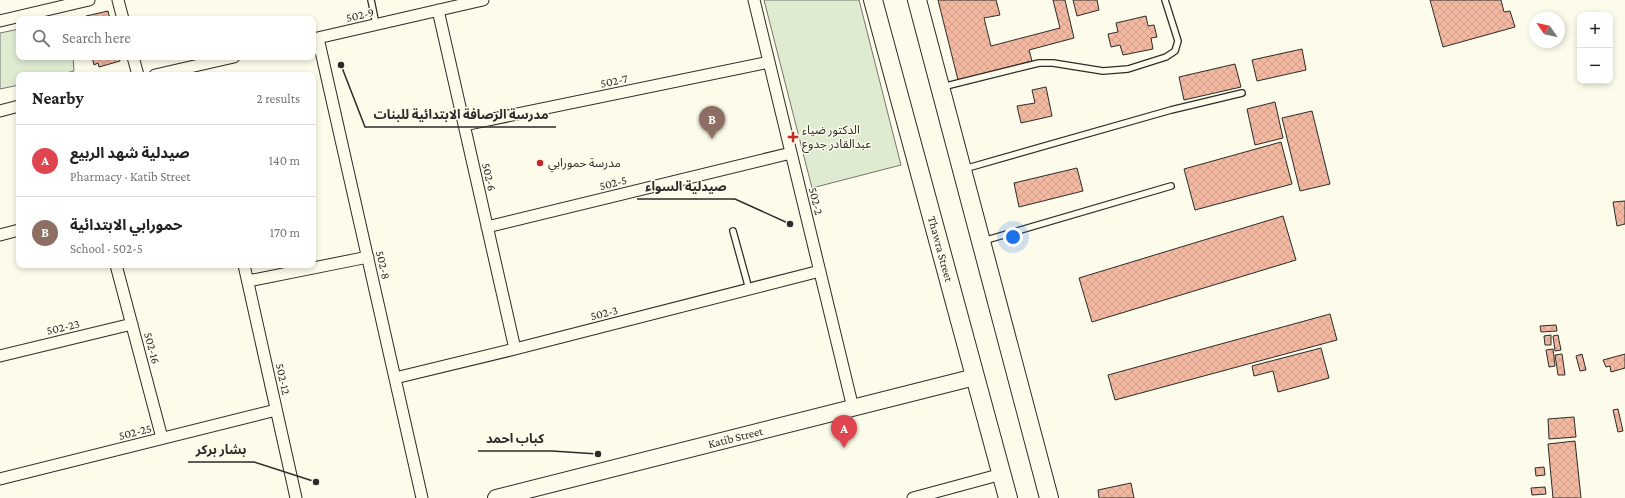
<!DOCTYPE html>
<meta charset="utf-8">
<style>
:root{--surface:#fff;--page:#f2f2f2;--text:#222;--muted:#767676;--line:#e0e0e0;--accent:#0f766e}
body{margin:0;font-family:"Crimson Pro","Noto Sans Arabic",serif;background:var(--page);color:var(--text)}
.controls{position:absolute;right:12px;top:12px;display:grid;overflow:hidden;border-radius:8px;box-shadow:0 2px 6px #0003}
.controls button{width:36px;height:36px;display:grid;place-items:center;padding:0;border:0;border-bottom:1px solid var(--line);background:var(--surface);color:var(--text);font:20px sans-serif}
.compass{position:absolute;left:1529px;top:12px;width:36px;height:36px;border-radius:50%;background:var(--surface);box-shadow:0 2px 6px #0003;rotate:304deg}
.you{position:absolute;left:1013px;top:237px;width:14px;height:14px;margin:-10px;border:3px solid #fff;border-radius:50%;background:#1a73e8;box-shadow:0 0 0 6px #1a73e833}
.badge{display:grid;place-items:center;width:26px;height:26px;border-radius:50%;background:var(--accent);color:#fff;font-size:13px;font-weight:700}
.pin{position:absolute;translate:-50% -33px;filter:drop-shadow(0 1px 2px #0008)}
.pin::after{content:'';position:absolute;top:21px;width:14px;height:12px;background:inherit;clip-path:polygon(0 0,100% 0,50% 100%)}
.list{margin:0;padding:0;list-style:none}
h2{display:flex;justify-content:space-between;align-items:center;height:52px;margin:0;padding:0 16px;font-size:17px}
h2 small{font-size:13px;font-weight:400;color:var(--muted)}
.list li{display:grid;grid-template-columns:26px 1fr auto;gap:12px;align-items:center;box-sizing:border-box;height:72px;padding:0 16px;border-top:1px solid var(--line)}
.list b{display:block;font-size:15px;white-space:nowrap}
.list p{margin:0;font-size:13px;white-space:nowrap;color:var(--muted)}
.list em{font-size:13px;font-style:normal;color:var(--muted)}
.icon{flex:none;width:22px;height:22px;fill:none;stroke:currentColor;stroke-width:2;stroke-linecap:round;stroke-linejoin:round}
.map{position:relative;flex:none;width:1625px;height:498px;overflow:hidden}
.search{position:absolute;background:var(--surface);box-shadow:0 2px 6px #0003;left:16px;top:16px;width:300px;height:44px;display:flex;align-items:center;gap:10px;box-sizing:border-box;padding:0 14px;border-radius:8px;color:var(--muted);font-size:15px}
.panel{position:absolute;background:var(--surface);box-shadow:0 2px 6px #0003;left:16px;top:72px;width:300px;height:196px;border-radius:8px}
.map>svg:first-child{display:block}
</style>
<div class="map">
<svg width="1625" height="498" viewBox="0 0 1625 498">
<defs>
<pattern id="building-cross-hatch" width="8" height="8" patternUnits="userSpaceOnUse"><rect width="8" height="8" fill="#f2b8a0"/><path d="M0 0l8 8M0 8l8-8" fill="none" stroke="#d09e8a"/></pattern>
</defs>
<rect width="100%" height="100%" fill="#fdfbea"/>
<path fill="#deebd1" stroke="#74746e" d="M 764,0 L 859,0 L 901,165 L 812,188 Z
M 19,29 L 19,57 L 73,57 L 74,71 L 59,75 L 19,75 L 19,85 L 0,89 L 0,33 Z"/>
<path fill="url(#building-cross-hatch)" stroke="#2b2b2b" d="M 938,0 L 996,0 L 1000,15 L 984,18 L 991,46 L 1060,28 L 1053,0 L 1065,0 L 1074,38 L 1029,50 L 1032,61 L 958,80 Z
M 1073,0 L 1097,0 L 1099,10 L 1077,16 Z
M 1430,0 L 1501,0 L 1504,12 L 1510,11 L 1515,27 L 1443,47 Z
M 108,11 L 110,19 L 87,19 L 86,16 Z
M 1146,16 L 1148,26 L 1154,25 L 1157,37 L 1151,38 L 1153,49 L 1123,55 L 1120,45 L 1111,47 L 1108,34 L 1118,32 L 1116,23 Z
M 1302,49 L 1306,70 L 1257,81 L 1252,60 Z
M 92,57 L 119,57 L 120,61 L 99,67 L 98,63 L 94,65 Z
M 1235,64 L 1241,87 L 1184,100 L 1179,77 Z
M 1046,87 L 1052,116 L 1021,123 L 1017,106 L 1035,103 L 1032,90 Z
M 1275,102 L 1283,138 L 1255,145 L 1247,109 Z
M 1312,111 L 1330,184 L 1300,191 L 1282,118 Z
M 1281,142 L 1292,184 L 1195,210 L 1184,169 Z
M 1077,168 L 1083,191 L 1019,207 L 1014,183 Z
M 1625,201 L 1625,224 L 1617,226 L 1613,202 Z
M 1283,216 L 1296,260 L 1092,322 L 1079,278 Z
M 1330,314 L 1337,340 L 1115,400 L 1108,375 Z
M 1556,325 L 1557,331 L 1541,332 L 1540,326 Z
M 1551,335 L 1551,345 L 1545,345 L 1544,336 Z
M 1558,335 L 1561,350 L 1555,351 L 1553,336 Z
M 1321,348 L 1329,378 L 1278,392 L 1273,371 L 1254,376 L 1252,366 Z
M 1553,349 L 1555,366 L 1549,367 L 1546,350 Z
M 1562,354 L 1565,375 L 1558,375 L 1555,355 Z
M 1582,354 L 1586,370 L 1580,371 L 1576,356 Z
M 1625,354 L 1625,368 L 1611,372 L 1610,366 L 1606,367 L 1603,360 Z
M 1618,409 L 1623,431 L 1618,432 L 1613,410 Z
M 1574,417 L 1576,437 L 1549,439 L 1548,419 Z
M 1575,441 L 1581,498 L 1553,498 L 1548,444 Z
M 1544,467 L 1545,475 L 1536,476 L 1535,468 Z
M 1131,483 L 1134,498 L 1099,498 L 1098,490 Z
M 1545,487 L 1546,494 L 1532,495 L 1531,488 Z"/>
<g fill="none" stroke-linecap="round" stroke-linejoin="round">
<g stroke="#2b2b2b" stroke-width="8">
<path id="lane" d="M 371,0 L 376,24
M 942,87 L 1039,63 L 1053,63 L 1103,71 L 1128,69 L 1166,57 L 1175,51 L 1178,41 L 1165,0
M 964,169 L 1171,110 L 1242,93
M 733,231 L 749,289
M 983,241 L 1171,186"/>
</g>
<g stroke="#2b2b2b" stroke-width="13">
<path id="street" d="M 118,0 L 123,19
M 754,0 L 853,408
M 438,10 L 515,349
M 0,21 L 89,0
M 318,38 L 422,498
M 313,39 L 483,0
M 133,57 L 138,75
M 155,75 L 234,57
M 0,111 L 19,106
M 464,125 L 769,62
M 487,227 L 791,153
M 0,235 L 19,230
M 116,265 L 162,438
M 244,265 L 296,498
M 248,281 L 368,257
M 0,356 L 132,324
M 395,378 L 515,349 L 820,271
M 0,479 L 276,410
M 913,498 L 1002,474"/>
</g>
<g stroke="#2b2b2b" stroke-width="18">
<g id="secondary">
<path id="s1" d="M 496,498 L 975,377"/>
</g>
</g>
<g stroke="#2b2b2b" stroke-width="20">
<g id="primary">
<path id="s2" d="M 873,0 L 1008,498"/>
<path d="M 917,0 L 1049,498"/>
</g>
</g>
<use href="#lane" stroke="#fdfbea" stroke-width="5.5"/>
<use href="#street" stroke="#fdfbea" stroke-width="11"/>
<use href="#secondary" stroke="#fdfbea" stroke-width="16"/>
<use href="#primary" stroke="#fdfbea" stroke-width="18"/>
</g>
<g fill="#c62828" stroke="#fdfbea" stroke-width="1.5">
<path d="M791 131h4v4h4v4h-4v4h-4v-4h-4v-4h4z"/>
<circle cx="540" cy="163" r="4"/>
</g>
<g text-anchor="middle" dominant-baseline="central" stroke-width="3" stroke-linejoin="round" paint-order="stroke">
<g font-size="12" fill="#2b2b2b" stroke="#fdfbea">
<text transform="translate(360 15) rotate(-13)">502-9</text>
<text transform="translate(614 81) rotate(-12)">502-7</text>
<text transform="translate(489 177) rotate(77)">502-6</text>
<text transform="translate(613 183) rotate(-14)">502-5</text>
<text transform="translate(816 201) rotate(76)">502-2</text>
<text stroke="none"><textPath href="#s2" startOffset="258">Thawra Street</textPath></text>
<text transform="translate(383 265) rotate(77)">502-8</text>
<text transform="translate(604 313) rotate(-14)">502-3</text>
<text transform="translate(63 327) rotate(-13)">502-23</text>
<text transform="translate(152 348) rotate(75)">502-16</text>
<text transform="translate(283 379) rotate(78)">502-12</text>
<text transform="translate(135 432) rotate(-14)">502-25</text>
<text stroke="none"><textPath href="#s1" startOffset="247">Katib Street</textPath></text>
</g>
<g font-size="12" fill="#2b2b2b" stroke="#fdfbea" text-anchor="start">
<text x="802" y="130">الدكتور ضياء<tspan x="802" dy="14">عبدالقادر جدوع</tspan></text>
<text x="548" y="163">مدرسة حمورابي</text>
</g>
</g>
<path fill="none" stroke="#2b2b2b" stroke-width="1.5" d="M341 65L365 127H556M790 224L735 199H637M598 454L552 451H478M316 482L254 462H188"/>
<g fill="#2b2b2b" stroke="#fdfbea" stroke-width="1.5">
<circle cx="341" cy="65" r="4"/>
<circle cx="790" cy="224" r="4"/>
<circle cx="598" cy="454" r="4"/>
<circle cx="316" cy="482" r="4"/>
</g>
<g font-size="13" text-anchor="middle" font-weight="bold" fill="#2b2b2b" stroke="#fdfbea" stroke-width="3" stroke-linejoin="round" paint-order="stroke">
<text x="461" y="119">مدرسة الرصافة الابتدائية للبنات</text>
<text x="686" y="191">صيدلية السواء</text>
<text x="515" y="443">كباب احمد</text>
<text x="221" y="454">بشار بركر</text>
</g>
</svg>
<div class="controls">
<button>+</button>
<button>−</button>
</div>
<svg class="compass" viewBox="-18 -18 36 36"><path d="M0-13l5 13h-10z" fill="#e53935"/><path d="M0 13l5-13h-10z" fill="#767676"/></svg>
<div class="you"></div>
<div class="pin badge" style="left:844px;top:448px;background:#e0444e">A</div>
<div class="pin badge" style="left:712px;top:139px;background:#8d6e63">B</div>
<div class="search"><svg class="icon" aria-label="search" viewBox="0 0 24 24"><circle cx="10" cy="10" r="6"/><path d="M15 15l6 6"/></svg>Search here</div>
<section class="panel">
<h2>Nearby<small>2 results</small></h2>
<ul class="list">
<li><span class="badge" style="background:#e0444e">A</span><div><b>صيدلية شهد الربيع</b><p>Pharmacy · Katib Street</p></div><em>140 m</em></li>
<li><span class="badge" style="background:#8d6e63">B</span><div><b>حمورابي الابتدائية</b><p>School · 502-5</p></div><em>170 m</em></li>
</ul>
</section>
</div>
